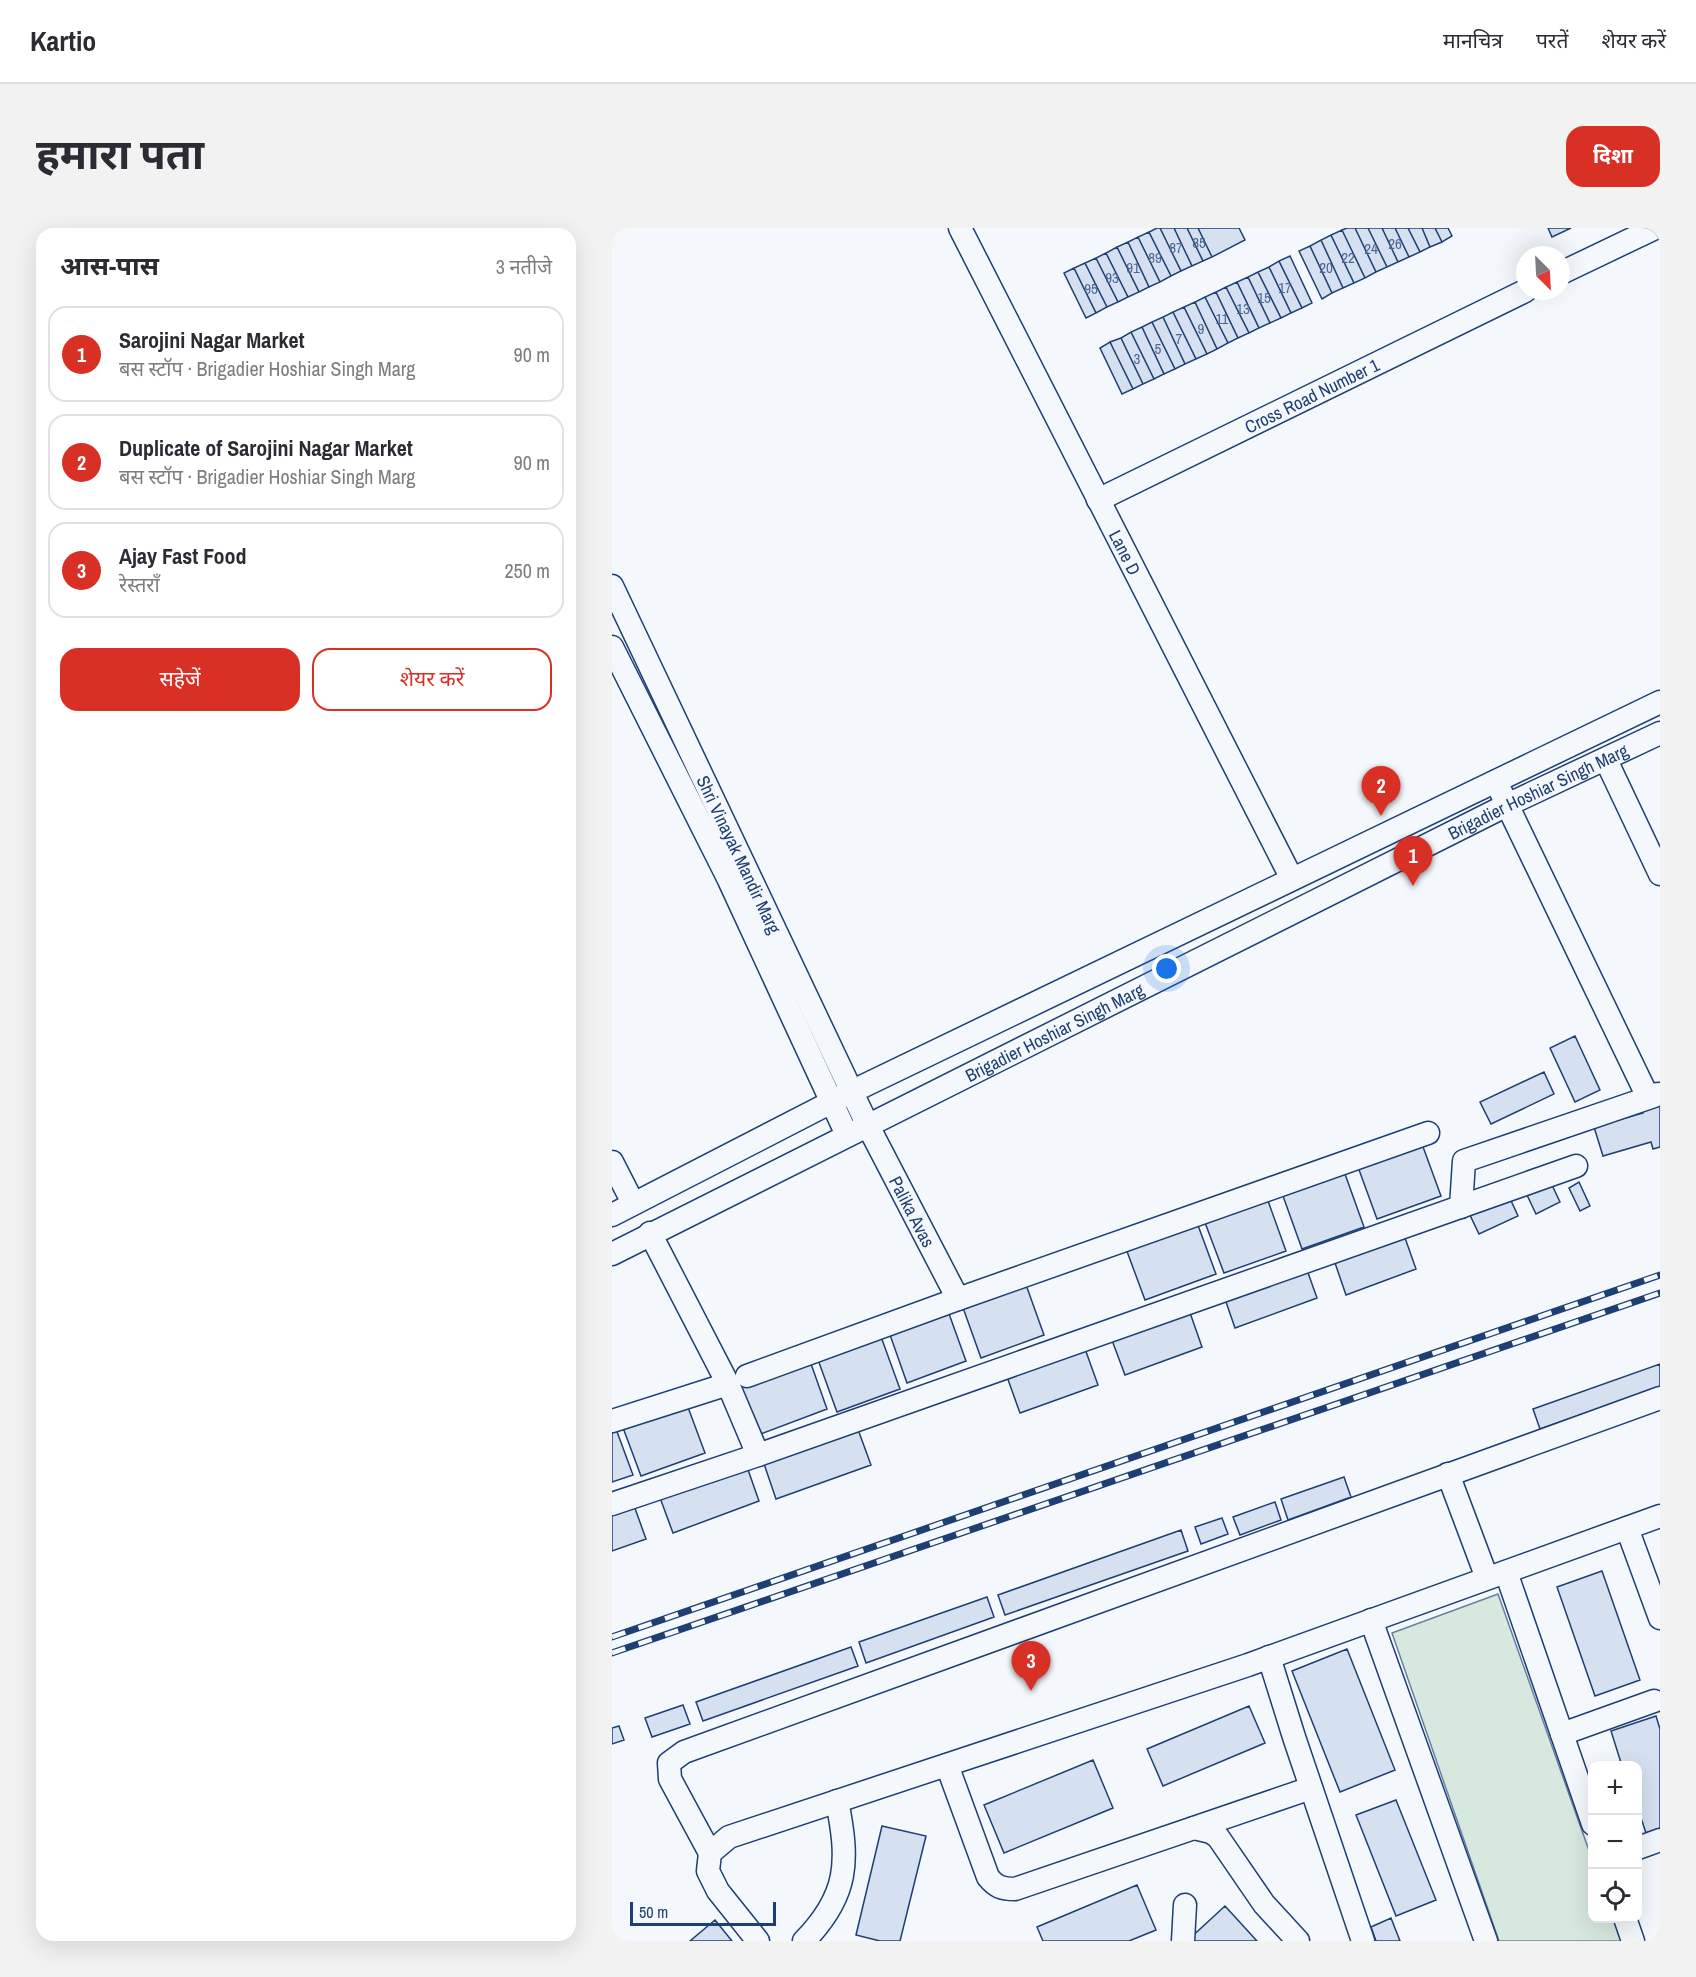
<!DOCTYPE html>
<html lang="hi">
<meta charset="utf-8">
<style>
:root{--surface:#fff;--page:#f2f2f3;--text:#2b2b33;--muted:#7c7c81;--line:#e1e1e2;--accent:#d93025}
body{margin:0;font-family:"Archivo Narrow","Noto Sans Devanagari",sans-serif;background:var(--page);color:var(--text)}
.controls{position:absolute;right:18px;bottom:18px;display:grid;overflow:hidden;border-radius:12px;box-shadow:0 6px 24px #0002}
.controls button{width:54px;height:54px;display:grid;place-items:center;padding:0;border:0;border-bottom:2px solid var(--line);background:var(--surface);color:var(--text);font:30px sans-serif}
.compass{position:absolute;left:904px;top:18px;width:54px;height:54px;border-radius:50%;background:var(--surface);box-shadow:0 6px 24px #0002;rotate:156deg}
.scale{position:absolute;left:18px;bottom:15px;width:146px;box-sizing:border-box;padding-left:6px;border:3px solid #1d3f73;border-top:0;font-size:16px;line-height:21px;white-space:nowrap;color:#1d3f73;-webkit-text-stroke:4px #f4f7fb;paint-order:stroke}
.you{position:absolute;left:555px;top:741px;width:21px;height:21px;margin:-15px;border:4px solid #fff;border-radius:50%;background:#1a73e8;box-shadow:0 0 0 9px #1a73e833}
.badge{display:grid;place-items:center;width:39px;height:39px;border-radius:50%;background:var(--accent);color:#fff;font-size:20px;font-weight:700}
.pin{position:absolute;translate:-50% -50px;filter:drop-shadow(0 2px 3px #0008)}
.pin::after{content:'';position:absolute;top:32px;width:21px;height:18px;background:inherit;clip-path:polygon(0 0,100% 0,50% 100%)}
.list{margin:0;padding:0;list-style:none}
h2{display:flex;justify-content:space-between;align-items:center;height:78px;margin:0;padding:0 24px;font-size:26px}
h2 small{font-size:20px;font-weight:400;color:var(--muted)}
.list li{display:grid;grid-template-columns:39px 1fr auto;gap:18px;align-items:center;box-sizing:border-box;height:96px;margin:0 12px 12px;padding:0 12px;border:2px solid var(--line);border-radius:18px}
.list b{display:block;font-size:22px;white-space:nowrap}
.list p{margin:0;font-size:20px;white-space:nowrap;color:var(--muted)}
.list em{font-size:20px;font-style:normal;color:var(--muted)}
.actions{display:flex;gap:12px;padding:18px 24px}
.actions a{flex:1;padding:14px 0;border:2px solid var(--accent);border-radius:18px;text-align:center;font-size:21px;color:var(--accent)}
.actions .main{background:var(--accent);color:#fff}
.icon{flex:none;width:33px;height:33px;fill:none;stroke:currentColor;stroke-width:2;stroke-linecap:round;stroke-linejoin:round}
.map{position:relative;flex:none;width:1048px;height:1713px;overflow:hidden;border-radius:18px}
header{display:flex;align-items:center;gap:36px;box-sizing:border-box;height:84px;padding:0 30px;background:var(--surface);border-bottom:2px solid var(--line)}
header strong{font-size:28px}
nav{display:flex;gap:33px;margin-inline-start:auto;font-size:21px}
.intro{display:flex;align-items:center;justify-content:space-between;box-sizing:border-box;height:144px;padding:0 36px}
h1{margin:0;font-size:42px}
.button{padding:15px 27px;border-radius:18px;background:var(--accent);color:#fff;font-size:21px;font-weight:700}
main{display:flex;gap:36px;padding:0 36px}
aside{flex:1;background:var(--surface);border-radius:18px;box-shadow:0 6px 24px #0002}
.map>svg:first-child{display:block}
</style>
<header>
<strong>Kartio</strong>
<nav><a>मानचित्र</a><a>परतें</a><a>शेयर करें</a></nav>
</header>
<div class="intro"><h1>हमारा पता</h1><a class="button">दिशा</a></div>
<main>
<aside>
<h2>आस-पास<small>3 नतीजे</small></h2>
<ul class="list">
<li><span class="badge">1</span><div><b>Sarojini Nagar Market</b><p>बस स्टॉप · Brigadier Hoshiar Singh Marg</p></div><em>90 m</em></li>
<li><span class="badge">2</span><div><b>Duplicate of Sarojini Nagar Market</b><p>बस स्टॉप · Brigadier Hoshiar Singh Marg</p></div><em>90 m</em></li>
<li><span class="badge">3</span><div><b>Ajay Fast Food</b><p>रेस्तराँ</p></div><em>250 m</em></li>
</ul>
<div class="actions"><a class="main">सहेजें</a><a>शेयर करें</a></div>
</aside>
<div class="map">
<svg width="1048" height="1713" viewBox="0 0 1048 1713">
<rect width="100%" height="100%" fill="#f4f7fb"/>
<path fill="#d7e8df" stroke="#687fa3" stroke-width="1.5" d="M 886,1366 L 980,1631 L 981,1690 L 1002,1691 L 1010,1713 L 887,1713 L 780,1405 Z"/>
<path fill="#d5e0f0" stroke="#1d3f73" stroke-width="1.5" d="M 545,0 L 548,0 L 569,43 L 559,48 L 537,4 Z
M 548,0 L 562,0 L 580,38 L 569,43 Z
M 562,0 L 575,0 L 591,33 L 580,38 Z
M 575,0 L 586,0 L 600,29 L 591,33 Z
M 586,0 L 627,0 L 633,12 L 600,29 Z
M 735,0 L 743,0 L 764,44 L 753,50 L 730,2 Z
M 743,0 L 756,0 L 775,39 L 764,44 Z
M 756,0 L 770,0 L 786,34 L 775,39 Z
M 770,0 L 783,0 L 797,29 L 786,34 Z
M 783,0 L 796,0 L 808,24 L 797,29 Z
M 796,0 L 810,0 L 818,19 L 808,24 Z
M 810,0 L 823,0 L 830,14 L 818,19 Z
M 823,0 L 836,0 L 840,8 L 830,14 Z
M 936,0 L 959,0 L 940,9 Z
M 730,2 L 753,50 L 742,55 L 719,7 Z
M 537,4 L 559,48 L 548,54 L 526,9 Z
M 719,7 L 742,55 L 731,60 L 709,12 Z
M 526,9 L 548,54 L 537,59 L 516,14 Z
M 709,12 L 731,60 L 720,65 L 698,18 Z
M 516,14 L 537,59 L 527,64 L 505,19 Z
M 698,18 L 720,65 L 710,71 L 687,23 Z
M 505,19 L 527,64 L 516,69 L 494,25 Z
M 494,25 L 516,69 L 506,74 L 484,30 Z
M 678,28 L 700,75 L 690,80 L 667,33 Z
M 484,30 L 506,74 L 495,79 L 473,35 Z
M 667,33 L 690,80 L 679,85 L 657,39 Z
M 473,35 L 495,79 L 484,85 L 462,40 Z
M 657,39 L 679,85 L 669,90 L 646,44 Z
M 462,40 L 484,85 L 474,90 L 452,45 Z
M 646,44 L 669,90 L 658,95 L 636,49 Z
M 636,49 L 658,95 L 647,100 L 625,54 Z
M 625,54 L 647,100 L 637,105 L 614,59 Z
M 614,59 L 637,105 L 626,110 L 604,64 Z
M 604,64 L 626,110 L 616,115 L 593,69 Z
M 593,69 L 616,115 L 605,121 L 583,74 Z
M 583,74 L 605,121 L 595,126 L 572,79 Z
M 572,79 L 595,126 L 584,131 L 561,84 Z
M 561,84 L 584,131 L 573,136 L 551,89 Z
M 551,89 L 573,136 L 563,141 L 540,94 Z
M 540,94 L 563,141 L 552,146 L 530,99 Z
M 530,99 L 552,146 L 542,151 L 519,104 Z
M 519,104 L 542,151 L 531,156 L 509,110 Z
M 509,110 L 531,156 L 521,161 L 498,114 Z
M 498,114 L 521,161 L 510,166 L 488,120 Z
M 963,808 L 988,862 L 963,874 L 938,820 Z
M 932,844 L 942,866 L 879,896 L 868,874 Z
M 1048,874 L 1048,919 L 1041,921 L 1039,914 L 991,928 L 982,899 L 1031,885 L 1029,879 Z
M 810,916 L 829,968 L 765,991 L 746,939 Z
M 733,946 L 752,999 L 690,1021 L 671,968 Z
M 967,954 L 978,978 L 968,983 L 957,960 Z
M 939,955 L 948,974 L 924,986 L 915,967 Z
M 896,966 L 906,988 L 867,1006 L 857,985 Z
M 655,970 L 674,1023 L 612,1045 L 592,992 Z
M 584,992 L 604,1046 L 533,1072 L 513,1018 Z
M 792,1007 L 804,1041 L 734,1067 L 722,1032 Z
M 695,1042 L 705,1070 L 623,1100 L 613,1071 Z
M 413,1054 L 432,1107 L 369,1130 L 350,1077 Z
M 576,1079 L 590,1119 L 513,1147 L 498,1107 Z
M 336,1083 L 354,1133 L 295,1155 L 277,1104 Z
M 268,1106 L 288,1161 L 225,1184 L 205,1129 Z
M 472,1118 L 486,1157 L 408,1185 L 394,1146 Z
M 198,1133 L 215,1181 L 146,1207 L 129,1158 Z
M 1048,1136 L 1048,1159 L 928,1201 L 921,1181 Z
M 74,1174 L 93,1225 L 29,1248 L 10,1197 Z
M 244,1196 L 259,1237 L 164,1271 L 150,1230 Z
M 4,1201 L 21,1247 L 0,1254 L 0,1202 Z
M 134,1236 L 147,1273 L 61,1305 L 47,1267 Z
M 732,1249 L 739,1269 L 676,1292 L 669,1271 Z
M 20,1272 L 34,1311 L 0,1323 L 0,1279 Z
M 663,1274 L 669,1292 L 628,1307 L 621,1289 Z
M 610,1290 L 616,1306 L 589,1316 L 583,1299 Z
M 569,1302 L 576,1323 L 393,1387 L 386,1367 Z
M 990,1343 L 1028,1452 L 983,1468 L 945,1359 Z
M 375,1369 L 382,1389 L 254,1435 L 247,1414 Z
M 239,1419 L 246,1438 L 91,1493 L 84,1474 Z
M 735,1421 L 783,1542 L 728,1564 L 680,1443 Z
M 71,1477 L 78,1496 L 40,1509 L 33,1490 Z
M 637,1478 L 653,1515 L 551,1558 L 535,1521 Z
M 1044,1488 L 1048,1501 L 1048,1600 L 1034,1605 L 1026,1581 L 1026,1538 L 1010,1538 L 999,1503 Z
M 7,1498 L 12,1512 L 0,1516 L 0,1500 Z
M 481,1532 L 501,1580 L 392,1625 L 372,1577 Z
M 784,1572 L 824,1672 L 784,1688 L 744,1587 Z
M 270,1598 L 314,1608 L 288,1713 L 268,1713 L 244,1707 Z
M 525,1657 L 544,1702 L 517,1713 L 431,1713 L 425,1699 Z
M 613,1678 L 645,1713 L 575,1713 Z
M 779,1690 L 788,1713 L 764,1713 L 759,1699 Z
M 103,1692 L 120,1713 L 78,1713 Z"/>
<g fill="none" stroke-linecap="round" stroke-linejoin="round">
<g stroke="#1d3f73" stroke-width="25">
<g id="minor">
<path id="s1" d="M 348,0 L 680,651"/>
<path d="M 949,45 L 1043,0"/>
<path id="s2" d="M 486,272 L 913,63"/>
<path id="s3" d="M 0,358 L 255,896 L 346,1071"/>
<path d="M 0,419 L 116,650 L 235,907"/>
<path d="M 994,532 L 1048,646"/>
<path d="M 889,564 L 1033,863 L 1036,867 L 1048,866"/>
<path d="M 0,934 L 21,975"/>
<path d="M 849,979 L 852,933 L 1042,868"/>
<path d="M 0,987 L 239,864 L 1048,474"/>
<path d="M 38,1005 L 116,1156 L 146,1227 L 964,938"/>
<path id="s4" d="M 0,1026 L 895,577 L 1048,505"/>
<path d="M 135,1148 L 346,1071 L 816,905"/>
<path d="M 0,1193 L 116,1156"/>
<path d="M 836,1246 L 875,1350"/>
<path d="M 0,1276 L 146,1227"/>
<path d="M 1015,1300 L 1048,1390"/>
<path d="M 894,1344 L 981,1596"/>
<path d="M 759,1392 L 874,1713"/>
<path d="M 657,1429 L 682,1509 L 751,1713"/>
<path d="M 950,1506 L 1042,1473"/>
<path d="M 335,1537 L 376,1649 C 384,1659 390,1661 403,1661 L 699,1560"/>
<path d="M 582,1600 L 599,1604 L 606,1609 L 652,1676 L 686,1713"/>
<path d="M 1026,1620 L 1048,1612"/>
<path d="M 98,1625 L 58,1551 L 57,1535 L 72,1524 L 1048,1170"/>
<path d="M 1013,1690 L 1021,1713"/>
<path d="M 146,1713 L 106,1663 L 96,1643 L 98,1625 L 117,1609 L 636,1437 L 1048,1288"/>
<path d="M 192,1713 C 237,1667 237,1633 225,1573"/>
<path d="M 571,1713 L 573,1677"/>
</g>
</g>
<use href="#minor" stroke="#f4f7fb" stroke-width="22"/>
<g stroke="#1d3f73" stroke-width="7">
<path id="rail" d="M 0,1409 L 1048,1047
M 0,1425 L 1048,1065"/>
</g>
<use href="#rail" stroke="#f4f7fb" stroke-width="4.5" stroke-dasharray="14" stroke-linecap="butt"/>
</g>
<g text-anchor="middle" dominant-baseline="central" stroke-width="4.5" stroke-linejoin="round" paint-order="stroke">
<g font-size="15" fill="#4b6792">
<text x="587" y="14">85</text>
<text x="783" y="15">26</text>
<text x="564" y="19">87</text>
<text x="759" y="20">24</text>
<text x="543" y="29">89</text>
<text x="736" y="29">22</text>
<text x="521" y="39">91</text>
<text x="714" y="39">20</text>
<text x="500" y="49">93</text>
<text x="673" y="59">17</text>
<text x="479" y="60">95</text>
<text x="652" y="69">15</text>
<text x="631" y="80">13</text>
<text x="610" y="90">11</text>
<text x="589" y="100">9</text>
<text x="567" y="110">7</text>
<text x="546" y="120">5</text>
<text x="525" y="130">3</text>
</g>
<g font-size="18" fill="#1d3f73" stroke="#f4f7fb">
<text stroke="none"><textPath href="#s2" startOffset="238">Cross Road Number 1</textPath></text>
<text stroke="none"><textPath href="#s1" startOffset="364">Lane D</textPath></text>
<text stroke="none"><textPath href="#s4" startOffset="1035">Brigadier Hoshiar Singh Marg</textPath></text>
<text stroke="none"><textPath href="#s3" startOffset="297">Shri Vinayak Mandir Marg</textPath></text>
<text stroke="none"><textPath href="#s4" startOffset="495">Brigadier Hoshiar Singh Marg</textPath></text>
<text stroke="none"><textPath href="#s3" startOffset="694">Palika Avas</textPath></text>
</g>
</g>
</svg>
<div class="controls">
<button>+</button>
<button>−</button>
<button><svg class="icon" aria-label="locate" viewBox="0 0 24 24"><circle cx="12" cy="12" r="6"/><path d="M12 2v4M12 18v4M2 12h4M18 12h4"/></svg></button>
</div>
<svg class="compass" viewBox="-18 -18 36 36"><path d="M0-13l5 13h-10z" fill="#e53935"/><path d="M0 13l5-13h-10z" fill="#7c7c81"/></svg>
<div class="scale">50 m</div>
<div class="you"></div>
<div class="pin badge" style="left:801px;top:658px">1</div>
<div class="pin badge" style="left:769px;top:588px">2</div>
<div class="pin badge" style="left:419px;top:1463px">3</div>
</div>
</main>
